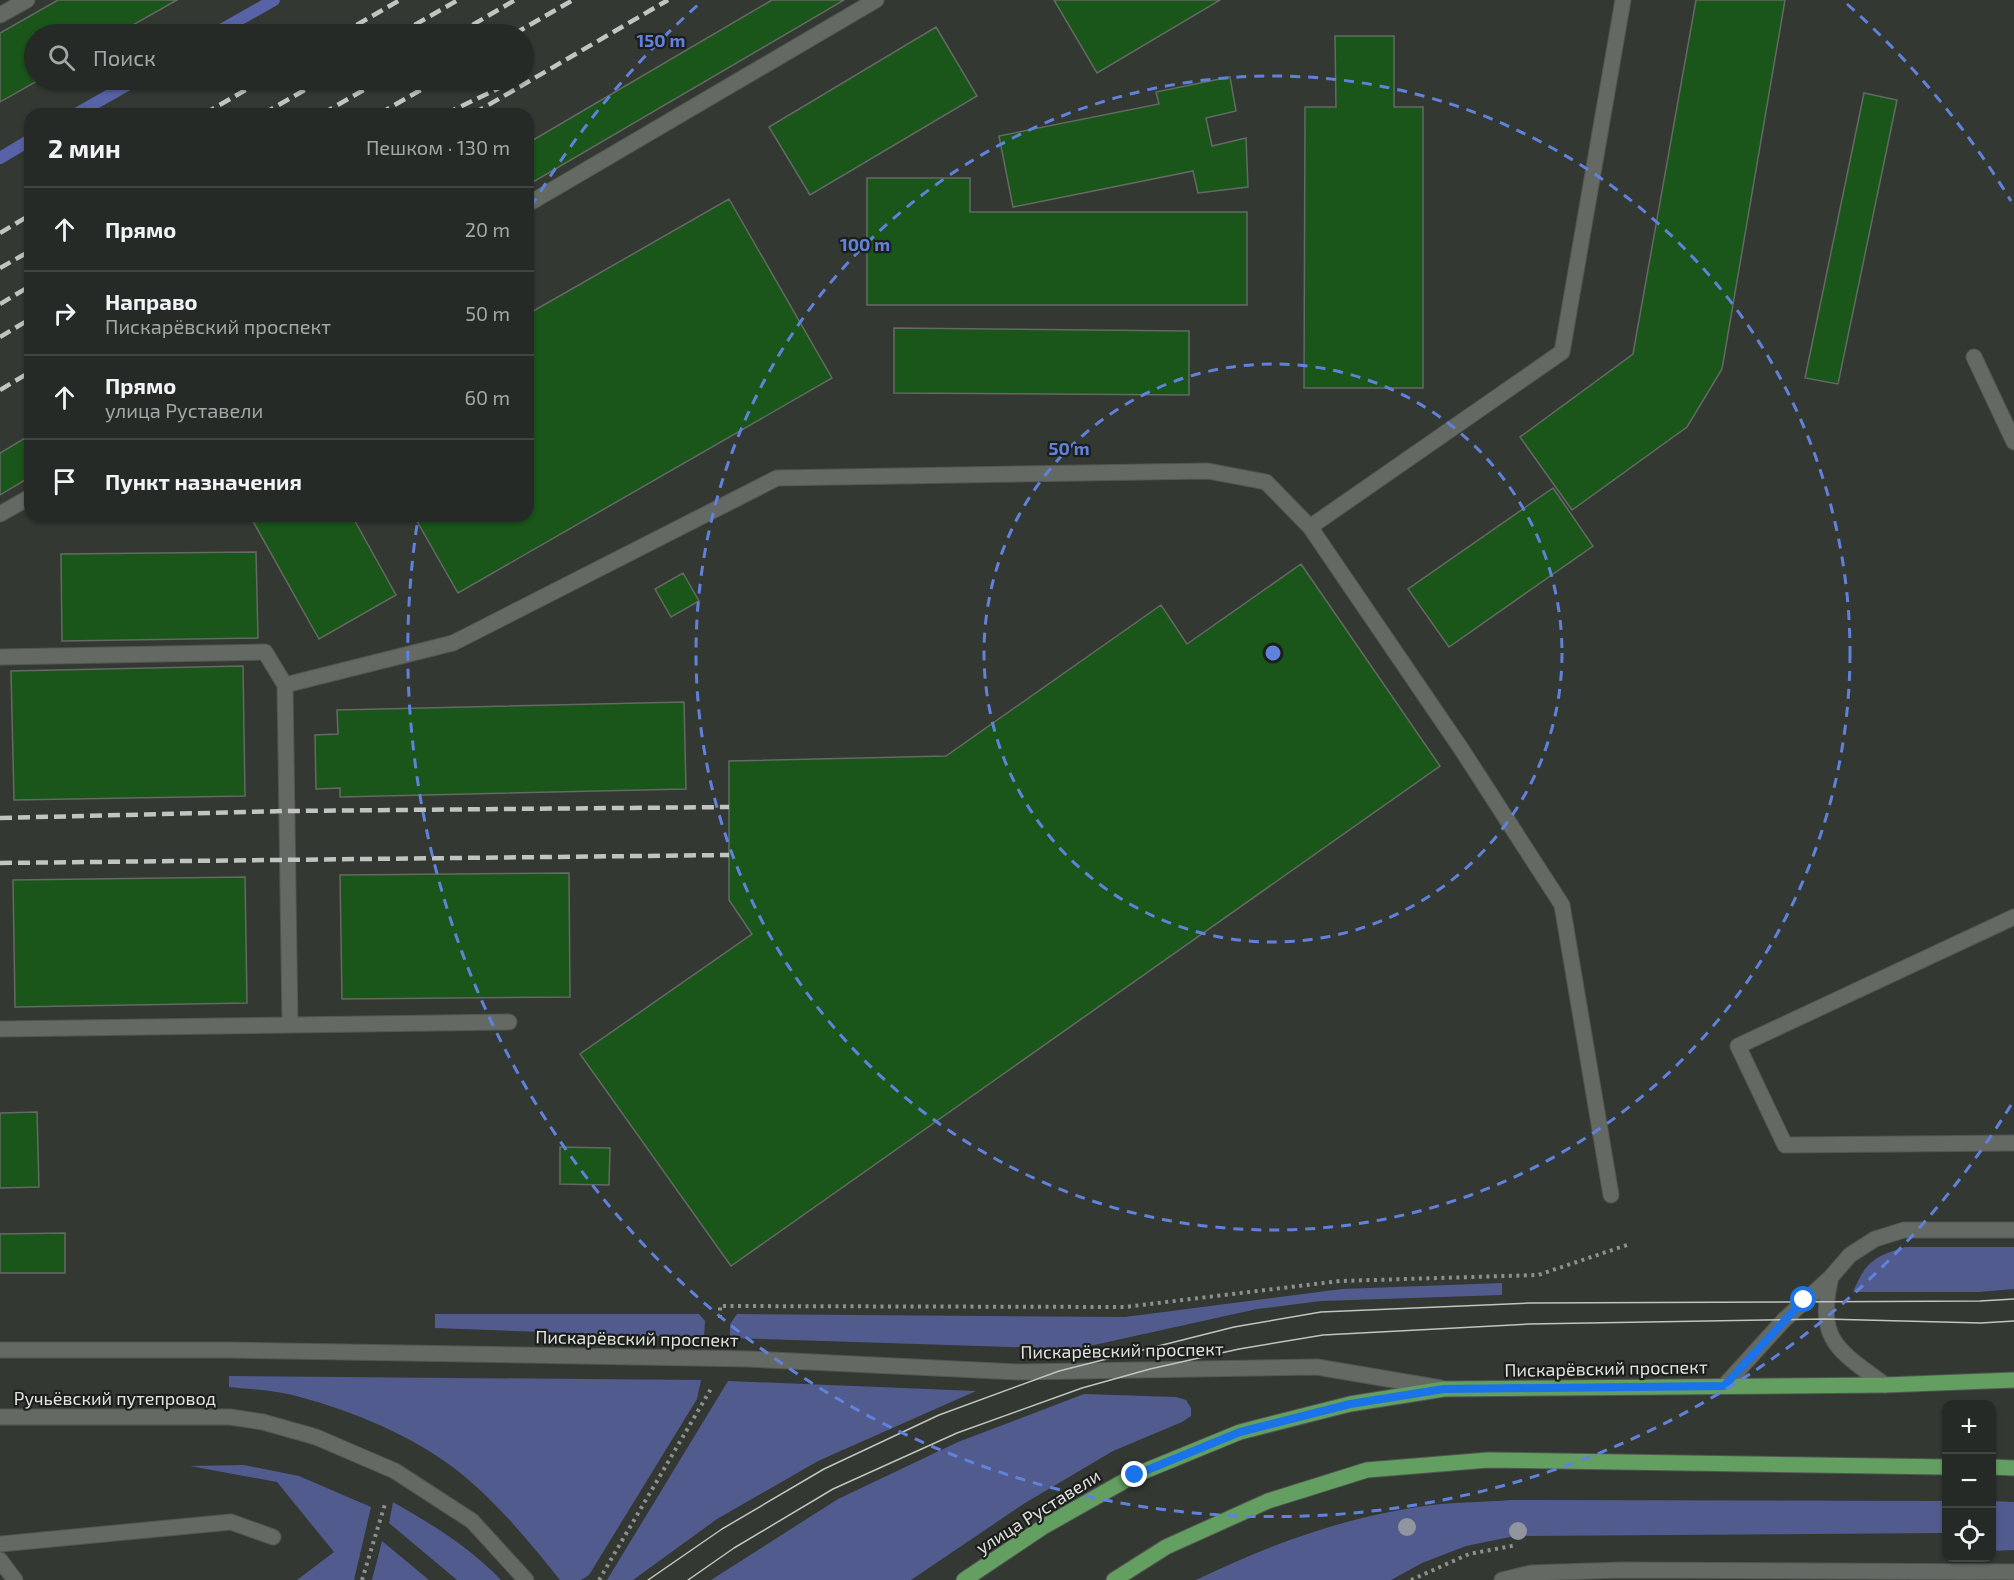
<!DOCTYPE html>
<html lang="ru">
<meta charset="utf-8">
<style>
:root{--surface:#262a26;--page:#323632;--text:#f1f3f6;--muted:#a4a7a7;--line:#424643}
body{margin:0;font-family:"Exo 2",sans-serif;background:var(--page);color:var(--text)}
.controls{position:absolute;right:18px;bottom:18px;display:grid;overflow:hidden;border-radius:12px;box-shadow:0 2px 4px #0004}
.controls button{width:54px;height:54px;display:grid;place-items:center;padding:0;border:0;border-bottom:2px solid var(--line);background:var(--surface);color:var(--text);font:30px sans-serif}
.stop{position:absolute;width:18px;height:18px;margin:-14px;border:4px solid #1a73e8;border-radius:50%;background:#fff}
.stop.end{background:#1a73e8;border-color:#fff;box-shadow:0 2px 6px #0008}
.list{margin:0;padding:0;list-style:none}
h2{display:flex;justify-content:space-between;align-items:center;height:78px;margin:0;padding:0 24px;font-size:26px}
h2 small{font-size:20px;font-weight:400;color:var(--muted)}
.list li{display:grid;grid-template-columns:39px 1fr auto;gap:18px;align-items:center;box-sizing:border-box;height:84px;padding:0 24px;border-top:2px solid var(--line)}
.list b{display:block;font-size:22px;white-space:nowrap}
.list p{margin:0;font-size:20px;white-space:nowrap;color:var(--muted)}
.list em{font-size:20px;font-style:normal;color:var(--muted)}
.icon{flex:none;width:33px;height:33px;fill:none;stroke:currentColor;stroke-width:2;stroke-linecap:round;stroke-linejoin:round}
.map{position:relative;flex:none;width:2014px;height:1580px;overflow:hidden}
.search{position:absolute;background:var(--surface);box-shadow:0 2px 4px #0004;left:24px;top:24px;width:510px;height:66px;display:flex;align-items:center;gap:15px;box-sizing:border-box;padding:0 21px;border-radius:33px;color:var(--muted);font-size:22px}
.panel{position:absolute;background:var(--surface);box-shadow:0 2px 4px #0004;left:24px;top:108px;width:510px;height:414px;border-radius:18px}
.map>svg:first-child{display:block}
</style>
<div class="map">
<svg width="2014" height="1580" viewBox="0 0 2014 1580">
<rect width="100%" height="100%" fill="#333833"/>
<path fill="#525b8d" d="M 1905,1247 L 2014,1247 L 2014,1289 L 1979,1292 L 1853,1292 C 1866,1261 1874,1257 1905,1247 Z
M 1502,1283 L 1502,1295 L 1321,1301 L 1257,1309 L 1076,1349 L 730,1338 L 730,1324 L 737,1314 L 1125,1317 L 1342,1289 Z
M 435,1314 L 699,1314 L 705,1321 L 704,1338 L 435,1328 Z
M 229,1376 L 701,1380 L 697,1399 L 589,1575 L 581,1580 L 560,1580 C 527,1539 493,1497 450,1465 C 405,1432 342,1407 288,1394 C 269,1390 248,1389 229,1387 Z
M 728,1381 L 976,1391 L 818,1461 L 717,1519 L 633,1580 L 607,1580 Z
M 1084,1394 L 1176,1397 L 1186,1400 L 1191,1408 L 1191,1416 L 1182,1422 L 1113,1451 L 1025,1503 L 911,1580 L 711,1580 L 838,1499 L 958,1442 Z
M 244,1465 L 299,1476 L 371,1507 L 354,1580 L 297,1580 L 334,1552 L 277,1482 L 190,1466 Z
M 1511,1500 L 1946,1501 L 1946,1533 L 1515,1536 L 1466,1546 L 1422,1563 L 1391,1580 L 1196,1580 C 1270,1544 1350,1515 1432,1505 C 1458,1502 1485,1502 1511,1500 Z
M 1992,1501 L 2014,1502 L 2014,1550 L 1992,1551 Z
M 393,1502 C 433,1525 468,1546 501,1580 L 457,1580 L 389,1523 Z
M 382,1541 L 429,1580 L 372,1580 Z"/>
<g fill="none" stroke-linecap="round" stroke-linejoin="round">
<path stroke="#5862a7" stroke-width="12" d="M 214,34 L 274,0
M 76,114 L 136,80
M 0,158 L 30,140"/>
</g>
<path fill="#1a551a" stroke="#646964" stroke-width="1.5" d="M 58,0 L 177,0 L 117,34 L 34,34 L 34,80 L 39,80 L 0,102 L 0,33 Z
M 772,0 L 844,0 L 528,185 L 528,143 Z
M 1054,0 L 1220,0 L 1097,73 Z
M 1696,0 L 1785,0 L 1722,369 L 1687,427 L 1572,510 L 1520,437 L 1633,354 Z
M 936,27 L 977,96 L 810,195 L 769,127 Z
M 1335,36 L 1394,36 L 1394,107 L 1423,107 L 1423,388 L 1304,388 L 1305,107 L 1336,107 Z
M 1230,77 L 1236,111 L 1206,118 L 1212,146 L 1246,138 L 1248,187 L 1198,193 L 1193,171 L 1013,207 L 999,136 L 1159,104 L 1156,92 Z
M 1864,93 L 1897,100 L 1838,384 L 1805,378 Z
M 867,178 L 970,178 L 970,212 L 1247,212 L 1247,305 L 867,305 Z
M 729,199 L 832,378 L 458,593 L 414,516 L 528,516 L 528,314 Z
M 894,328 L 1189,331 L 1189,395 L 894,393 Z
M 30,435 L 30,477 L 0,495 L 0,453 Z
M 1553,488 L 1593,546 L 1449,647 L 1408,589 Z
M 250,516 L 352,516 L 396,595 L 319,639 Z
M 256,552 L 258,638 L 62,641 L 61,554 Z
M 1301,564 L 1440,766 L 731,1266 L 580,1054 L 752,934 L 729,900 L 729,761 L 946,756 L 1161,605 L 1187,644 Z
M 683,573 L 699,601 L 671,617 L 655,589 Z
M 243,666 L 245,796 L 14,800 L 11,671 Z
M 684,702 L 686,789 L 340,797 L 340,788 L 316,789 L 315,735 L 338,734 L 337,710 Z
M 569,873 L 570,997 L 342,999 L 340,875 Z
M 245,877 L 247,1003 L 15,1007 L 13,880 Z
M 37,1112 L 39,1187 L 0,1188 L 0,1113 Z
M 560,1147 L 610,1148 L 609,1185 L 560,1184 Z
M 65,1233 L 65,1273 L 0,1273 L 0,1234 Z"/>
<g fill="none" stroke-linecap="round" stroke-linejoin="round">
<g stroke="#525652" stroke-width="17">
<path id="lane" d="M 0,15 L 27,0
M 528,204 L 876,0
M 1974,357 L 2014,442
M 0,514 L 30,497
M 1310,527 L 1562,352 L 1623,0
M 0,657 L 265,652 L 285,685
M 2014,917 L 1738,1046 L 1785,1145 L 2014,1143
M 290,1025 L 285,685 L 453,643 L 777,478 L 1208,471 L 1266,482 L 1310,527 L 1462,750 L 1562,905 L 1611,1195
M 0,1029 L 509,1022
M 1831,1277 C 1816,1341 1838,1350 1885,1385
M 1724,1386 L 1784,1320 L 1831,1277 L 1850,1255 L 1875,1239 L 1904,1230 L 2014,1230
M 0,1544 L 231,1522 L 273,1537
M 0,1560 L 15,1580"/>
</g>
<g stroke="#525652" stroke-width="17">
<path id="street" d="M 1502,1580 L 1531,1573 L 1621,1570 L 2014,1572"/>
</g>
<g stroke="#525652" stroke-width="17">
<path id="secondary" d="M 0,1350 L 229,1350 L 749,1359 L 1018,1372 L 1317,1367 L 1441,1388
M 0,1417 L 230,1417 L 263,1422 L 316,1437 L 395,1471 L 472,1521 L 526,1580"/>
</g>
<g stroke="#525652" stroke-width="17">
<path id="primary" d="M 1992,1467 L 2014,1468
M 964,1580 L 1043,1527 L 1135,1475 L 1240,1432 L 1350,1404 L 1444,1389 L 1885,1385 L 2014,1380
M 1114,1580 L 1166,1547 L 1268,1501 L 1367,1470 L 1488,1460 L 1946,1467"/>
</g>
<path stroke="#8d918d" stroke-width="4" stroke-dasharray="3 4.5" stroke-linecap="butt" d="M 720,1318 L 720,1306 L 1125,1307 L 1340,1281 L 1538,1275 L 1627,1245
M 362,1580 L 385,1504
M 599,1580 L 712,1387
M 1411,1580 L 1469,1554 L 1517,1545"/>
<use href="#lane" stroke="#646963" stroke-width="15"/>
<use href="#street" stroke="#646963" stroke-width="15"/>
<use href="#secondary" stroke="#646963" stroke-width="15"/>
<use href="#primary" stroke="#639f61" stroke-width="15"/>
<path stroke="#c1c4c1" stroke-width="1.5" d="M 648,1580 L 722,1529 L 824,1469 L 939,1415 L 1059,1371 L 1234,1327 L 1321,1312 L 1529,1303 L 1980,1301 L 2014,1299
M 688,1580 L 734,1548 L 833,1489 L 957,1433 L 1082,1388 L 1150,1369 L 1239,1349 L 1323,1335 L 1529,1324 L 1825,1319 L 1981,1323 L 2014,1321"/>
<path stroke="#c1c4c1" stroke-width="4.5" stroke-dasharray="12 6" stroke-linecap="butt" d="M 341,34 L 400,0
M 399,34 L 458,0
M 457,34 L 515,0
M 514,34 L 573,0
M 204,114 L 263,80
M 263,114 L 322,80
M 322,114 L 381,80
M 379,114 L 438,80
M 445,114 L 516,80
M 473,114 L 668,0
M 0,233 L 30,215
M 0,268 L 30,251
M 0,304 L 30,286
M 0,337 L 30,319
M 0,390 L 30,372
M 0,818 L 287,811 L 729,807
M 0,863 L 729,855"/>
</g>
<g fill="#90959e">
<circle cx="1407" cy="1527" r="9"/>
<circle cx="1518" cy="1531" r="9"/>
</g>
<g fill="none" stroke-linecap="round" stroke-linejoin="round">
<path stroke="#1a73e8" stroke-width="8" d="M 1135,1475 L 1240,1432 L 1350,1404 L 1444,1389 L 1724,1386 L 1804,1300"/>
</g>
<g fill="none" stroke="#6182db" stroke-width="3" stroke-dasharray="10 8">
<circle cx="1273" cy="653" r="289"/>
<circle cx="1273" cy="653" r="577"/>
<path d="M2011 1105A866 866 0 0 1 418 518M531 207A866 866 0 0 1 699 4M1847 4A866 866 0 0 1 2011 201"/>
</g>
<g text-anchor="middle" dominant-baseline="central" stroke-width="4.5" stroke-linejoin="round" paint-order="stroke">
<g font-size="18" fill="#e0e3e0" stroke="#1c1e1c">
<text transform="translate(637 1338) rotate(1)">Пискарёвский проспект</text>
<text transform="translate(1122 1350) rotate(-1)">Пискарёвский проспект</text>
<text transform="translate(1606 1368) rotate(-1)">Пискарёвский проспект</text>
<text x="115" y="1398">Ручьёвский путепровод</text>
<text transform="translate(1038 1511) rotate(-32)">улица Руставели</text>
</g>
</g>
<circle cx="1273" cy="653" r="9" fill="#6182db" stroke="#1c1e1c" stroke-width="3"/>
<g font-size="18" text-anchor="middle" font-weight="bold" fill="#6182db" stroke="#1c1e1c" stroke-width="4.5" stroke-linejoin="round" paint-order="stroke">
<text x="661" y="47">150 m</text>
<text x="865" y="251">100 m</text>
<text x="1069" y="455">50 m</text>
</g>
</svg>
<div class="controls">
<button>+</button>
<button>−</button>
<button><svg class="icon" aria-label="locate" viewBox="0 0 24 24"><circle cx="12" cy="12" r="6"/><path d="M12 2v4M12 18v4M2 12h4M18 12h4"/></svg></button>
</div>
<div class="stop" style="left:1804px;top:1300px"></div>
<div class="stop end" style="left:1135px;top:1475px"></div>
<div class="search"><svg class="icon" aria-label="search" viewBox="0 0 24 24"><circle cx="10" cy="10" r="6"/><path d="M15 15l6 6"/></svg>Поиск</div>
<section class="panel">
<h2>2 мин<small>Пешком · 130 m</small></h2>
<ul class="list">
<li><svg class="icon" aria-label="ahead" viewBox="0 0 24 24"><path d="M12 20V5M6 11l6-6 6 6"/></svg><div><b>Прямо</b></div><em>20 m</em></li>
<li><svg class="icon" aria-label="right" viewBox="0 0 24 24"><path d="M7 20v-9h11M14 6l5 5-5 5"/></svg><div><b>Направо</b><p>Пискарёвский проспект</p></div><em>50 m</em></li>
<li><svg class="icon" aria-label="ahead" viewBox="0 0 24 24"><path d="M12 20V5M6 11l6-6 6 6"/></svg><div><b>Прямо</b><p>улица Руставели</p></div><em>60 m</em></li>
<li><svg class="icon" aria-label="arrive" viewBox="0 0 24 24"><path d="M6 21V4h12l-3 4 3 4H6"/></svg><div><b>Пункт назначения</b></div></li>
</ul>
</section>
</div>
